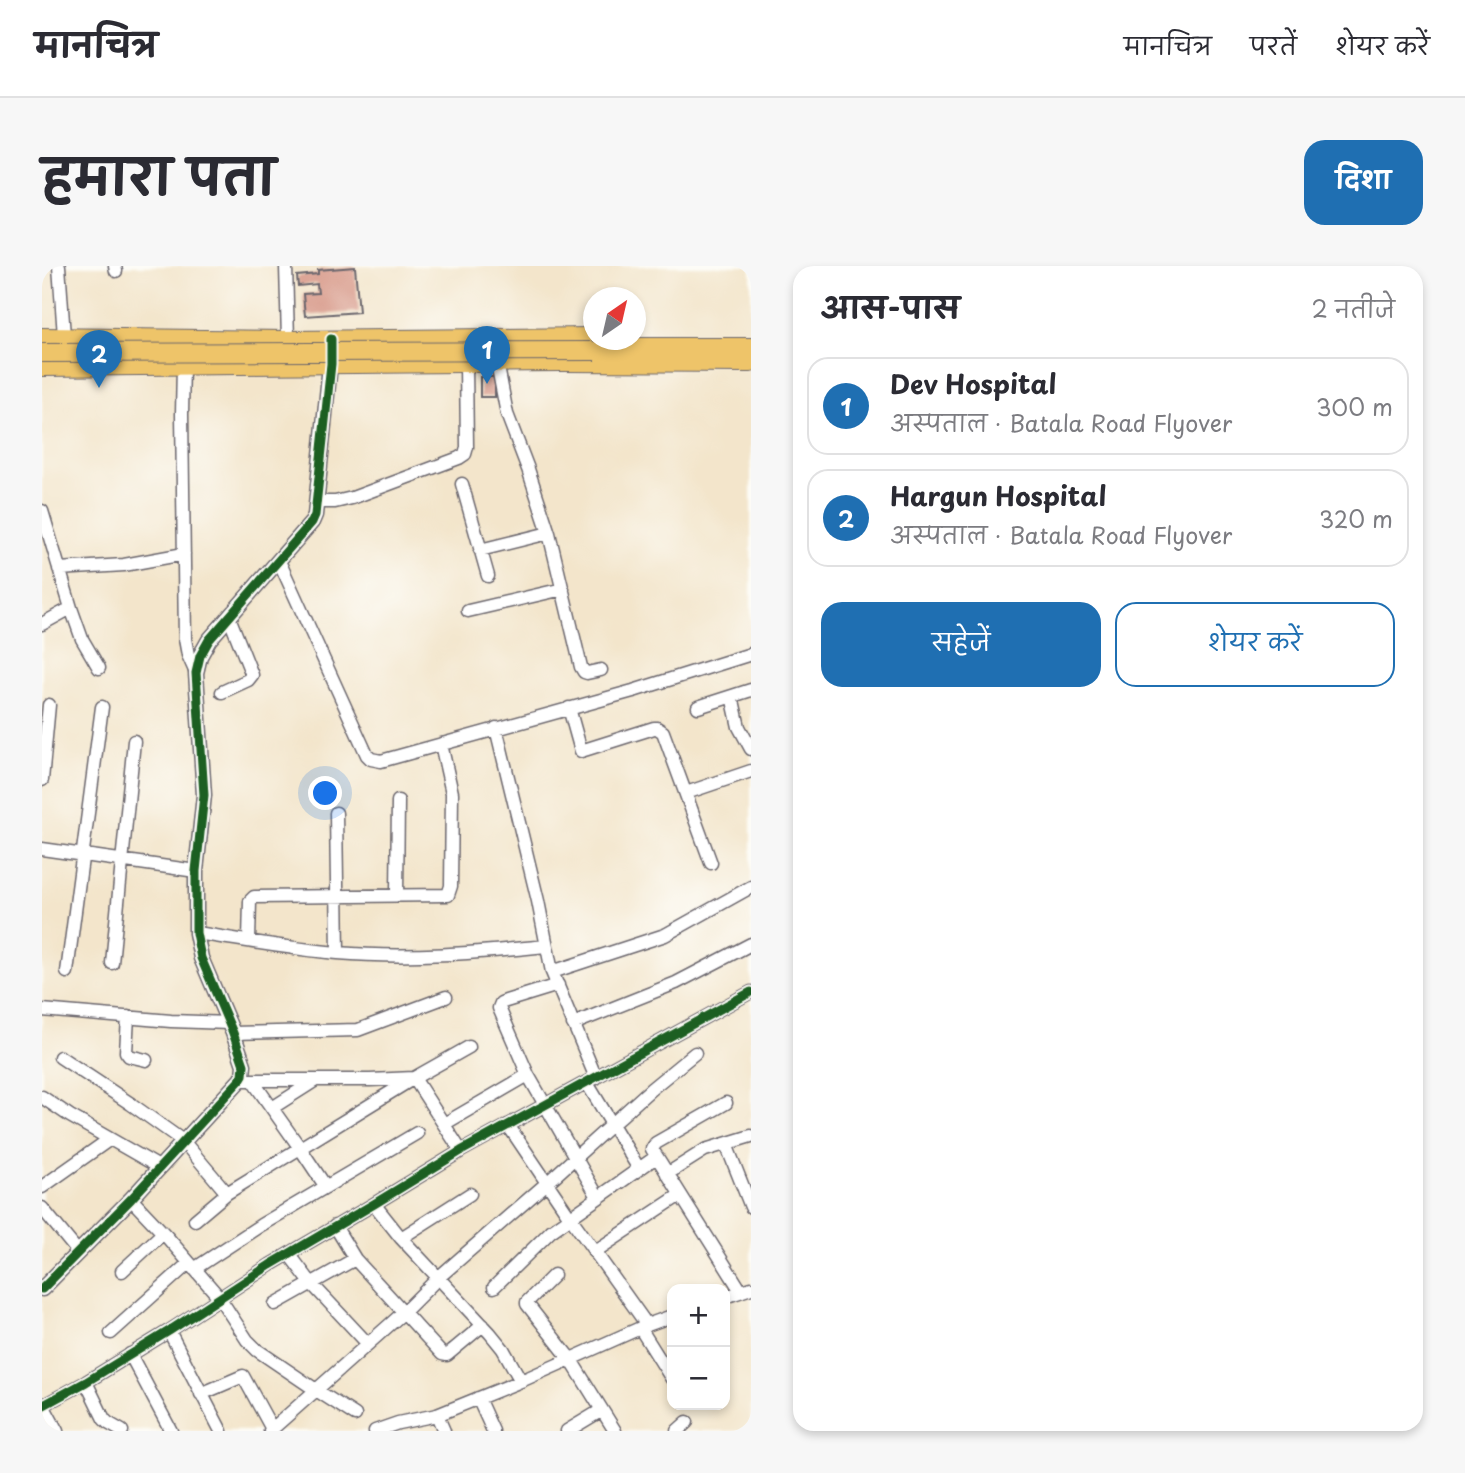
<!DOCTYPE html>
<html lang="hi">
<meta charset="utf-8">
<style>
:root{--surface:#fff;--page:#f7f7f7;--text:#2b2b33;--muted:#7c7c81;--line:#e1e1e2;--accent:#1f6fb2}
body{margin:0;font-family:"Playpen Sans","Playpen Sans Deva",sans-serif;background:var(--page);color:var(--text)}
.controls{position:absolute;right:21px;bottom:21px;display:grid;overflow:hidden;border-radius:14px;box-shadow:0 4px 10px #0003}
.controls button{width:63px;height:63px;display:grid;place-items:center;padding:0;border:0;border-bottom:2px solid var(--line);background:var(--surface);color:var(--text);font:35px sans-serif}
.compass{position:absolute;left:541px;top:21px;width:63px;height:63px;border-radius:50%;background:var(--surface);box-shadow:0 4px 10px #0003;rotate:34deg}
.you{position:absolute;left:284px;top:528px;width:24px;height:24px;margin:-18px;border:5px solid #fff;border-radius:50%;background:#1a73e8;box-shadow:0 0 0 10px #1a73e833}
.badge{display:grid;place-items:center;width:46px;height:46px;border-radius:50%;background:var(--accent);color:#fff;font-size:23px;font-weight:700}
.pin{position:absolute;translate:-50% -58px;filter:drop-shadow(0 2px 4px #0008)}
.pin::after{content:'';position:absolute;top:37px;width:24px;height:21px;background:inherit;clip-path:polygon(0 0,100% 0,50% 100%)}
.list{margin:0;padding:0;list-style:none}
h2{display:flex;justify-content:space-between;align-items:center;height:91px;margin:0;padding:0 28px;font-size:30px}
h2 small{font-size:23px;font-weight:400;color:var(--muted)}
.list li{display:grid;grid-template-columns:46px 1fr auto;gap:21px;align-items:center;box-sizing:border-box;height:98px;margin:0 14px 14px;padding:0 14px;border:2px solid var(--line);border-radius:21px}
.list b{display:block;font-size:26px;white-space:nowrap}
.list p{margin:0;font-size:23px;white-space:nowrap;color:var(--muted)}
.list em{font-size:23px;font-style:normal;color:var(--muted)}
.actions{display:flex;gap:14px;padding:21px 28px}
.actions a{flex:1;padding:16px 0;border:2px solid var(--accent);border-radius:21px;text-align:center;font-size:24px;color:var(--accent)}
.actions .main{background:var(--accent);color:#fff}
.map{position:relative;flex:none;width:709px;height:1165px;overflow:hidden;border-radius:21px}
header{display:flex;align-items:center;gap:42px;box-sizing:border-box;height:98px;padding:0 35px;background:var(--surface);border-bottom:2px solid var(--line)}
header strong{font-size:33px}
nav{display:flex;gap:38px;margin-inline-start:auto;font-size:24px}
.intro{display:flex;align-items:center;justify-content:space-between;box-sizing:border-box;height:168px;padding:0 42px}
h1{margin:0;font-size:49px}
.button{padding:18px 32px;border-radius:21px;background:var(--accent);color:#fff;font-size:24px;font-weight:700}
main{display:flex;gap:42px;padding:0 42px}
aside{flex:1;background:var(--surface);border-radius:21px;box-shadow:0 4px 10px #0003}
.map>svg:first-child{display:block}
</style>
<header>
<strong>मानचित्र</strong>
<nav><a>मानचित्र</a><a>परतें</a><a>शेयर करें</a></nav>
</header>
<div class="intro"><h1>हमारा पता</h1><a class="button">दिशा</a></div>
<main>
<div class="map">
<svg width="709" height="1165" viewBox="0 0 709 1165">
<rect width="100%" height="100%" fill="#fdfcf7"/>
<filter id="ink" filterUnits="userSpaceOnUse"><feTurbulence type="fractalNoise" baseFrequency=".0143" numOctaves="2"/><feDisplacementMap in="SourceGraphic" scale="14" xChannelSelector="R" yChannelSelector="G"/><feConvolveMatrix kernelMatrix="1 2 1 2 8 2 1 2 1" color-interpolation-filters="sRGB"/></filter>
<filter id="wash" filterUnits="userSpaceOnUse"><feTurbulence type="fractalNoise" baseFrequency=".00686" numOctaves="4" result="noise"/><feDisplacementMap in="SourceGraphic" scale="28" xChannelSelector="R" yChannelSelector="G"/><feGaussianBlur stdDeviation="1.57" result="paint"/><feColorMatrix in="noise" values="0 0 0 0 0 0 0 0 0 0 0 0 0 0 0 0 0 1.4 0 .05"/><feComposite in="paint" operator="in"/></filter>
<g filter="url(#wash)">
<rect width="100%" height="100%" fill="#f3e5cb"/>
<g id="blocks">
<path fill="#d69484" d="M 313,1 L 317,46 L 263,50 L 261,28 L 276,27 L 275,18 L 256,20 L 255,10 L 276,8 L 276,4 Z
M 438,111 L 453,111 L 453,131 L 438,131 Z"/>
</g>
</g>
<g filter="url(#ink)">
<use href="#blocks" fill-opacity="0" stroke="#6b666d" stroke-width="2"/>
<g fill="none" stroke-linecap="round" stroke-linejoin="round">
<g stroke="#6b666d" stroke-width="15">
<path id="minor" d="M 17,0 L 22,70
M 73,0 L 74,5
M 244,0 L 246,74
M 455,96 L 465,148 L 486,203 L 507,267 L 539,401 L 542,406 L 545,407 L 559,404
M 141,98 L 140,148 L 143,373 L 146,389 L 154,407
M 420,218 L 446,310
M 274,236 L 293,236 L 310,232 L 417,192 L 423,188 L 425,181 L 424,97
M 0,245 L 29,342 L 0,358
M 438,284 L 507,267
M 237,295 L 325,489 L 329,493 L 339,495 L 591,425 L 709,388
M 17,303 L 82,299 L 142,288
M 29,342 L 40,373 L 57,402
M 426,345 L 521,323
M 180,426 L 206,414 L 210,409 L 187,351
M 690,430 L 697,461 L 709,483
M 656,441 L 709,424
M 527,442 L 539,485 L 612,462 L 615,462 L 621,466 L 669,597
M 454,462 L 496,635 L 510,706 L 554,812
M 0,514 L 7,439
M 644,527 L 709,505
M 294,547 L 296,687
M 0,583 L 154,605
M 355,629 L 356,535
M 154,667 C 201,674 249,683 296,687 C 366,693 435,687 504,680
M 207,674 L 208,635 L 212,631 L 406,629 L 409,620 L 410,527 L 399,478
M 70,697 L 92,475
M 25,706 L 60,441
M 510,706 L 623,669 L 709,621
M 516,719 L 464,735 L 459,737 L 457,742 L 486,809 L 556,931
M 0,744 L 129,755 L 187,757
M 86,751 L 84,786 L 87,790 L 104,794
M 531,758 L 634,717 L 709,678
M 191,767 L 316,764 L 404,731
M 18,791 L 89,838 L 141,875 L 185,927
M 198,814 L 328,814 L 372,812 L 419,885
M 210,814 L 258,882 L 284,921
M 545,817 L 597,903
M 0,831 L 28,850 L 117,901
M 684,837 L 614,877 L 610,883 L 699,1025
M 230,842 L 274,814
M 402,858 L 486,809
M 466,859 L 528,951 L 605,1059
M 684,878 L 709,941
M 625,908 L 663,884 L 709,870
M 0,921 L 68,873
M 89,933 L 125,971 L 177,1031 L 205,1074 L 215,1084 L 274,1124 L 313,1149
M 332,938 L 359,972 L 448,1067 L 461,1083 L 479,1115
M 0,942 L 36,986
M 153,954 L 185,927 L 372,812 L 427,781
M 293,960 L 313,993 L 400,1088 L 405,1089 L 441,1059
M 359,972 L 428,928
M 552,986 L 638,929
M 247,988 L 269,1017 L 326,1078
M 152,1003 L 219,959 L 375,867
M 80,1005 L 121,967
M 512,1009 L 485,1036 L 485,1038 L 529,1094 L 573,1165
M 452,1021 L 509,965 L 614,891
M 683,1031 L 709,1022
M 233,1038 L 313,993
M 598,1062 L 630,1113
M 127,1065 L 179,1165
M 69,1067 L 147,997
M 88,1088 L 129,1165
M 44,1116 L 62,1153 L 66,1157 L 80,1165
M 159,1128 L 201,1110 L 230,1163
M 436,1132 L 451,1165
M 1,1139 L 15,1165
M 0,1140 L 44,1116 L 127,1065 L 228,999 L 332,938 L 419,885 L 709,726
M 395,1149 L 402,1165
M 228,1165 L 362,1046 L 397,1011 L 505,917 L 609,823 L 653,787
M 333,1165 L 356,1157 L 395,1149 L 479,1115 L 605,1059 L 630,1050
M 525,1165 L 560,1144
M 635,1165 L 645,1156"/>
</g>
<g stroke="#6b666d" stroke-width="17">
<path id="tertiary" d="M 0,1023 L 89,933 L 198,814 L 201,809 L 202,799 L 191,767 L 159,692 L 154,667 L 154,605 L 162,529 L 154,407 L 158,390 L 167,374 L 270,256 L 273,249 L 289,89"/>
</g>
<g stroke="#6b666d" stroke-width="20">
<path id="primary" d="M 0,71 L 246,74 L 552,71
M 553,85 L 572,81 L 709,81
M 0,101 L 519,96 L 709,97"/>
</g>
<use href="#minor" stroke="#fff" stroke-width="12"/>
<use href="#tertiary" stroke="#fff" stroke-width="14"/>
<use href="#primary" stroke="#eec469" stroke-width="18"/>
<g stroke="#6b666d" stroke-width="20" stroke-linecap="butt">
<path id="primary-bridge" d="M 0,87 L 553,85"/>
</g>
<use href="#primary-bridge" stroke="#eec469" stroke-width="18"/>
<g stroke="#fdfcf7" stroke-width="13">
<path id="cycleway" d="M 0,1023 L 89,933 L 198,814 L 201,809 L 202,799 L 191,767 L 159,692 L 154,667 L 154,605 L 162,529 L 154,407 L 158,390 L 167,374 L 270,256 L 273,249 L 289,98 L 289,73
M 0,1140 L 44,1116 L 127,1065 L 228,999 L 332,938 L 419,885 L 709,726"/>
</g>
<use href="#cycleway" stroke="#1b5e20" stroke-width="9"/>
</g>
</g>
</svg>
<div class="controls">
<button>+</button>
<button>−</button>
</div>
<svg class="compass" viewBox="-18 -18 36 36"><path d="M0-13l5 13h-10z" fill="#e53935"/><path d="M0 13l5-13h-10z" fill="#7c7c81"/></svg>
<div class="you"></div>
<div class="pin badge" style="left:445px;top:118px">1</div>
<div class="pin badge" style="left:57px;top:122px">2</div>
</div>
<aside>
<h2>आस-पास<small>2 नतीजे</small></h2>
<ul class="list">
<li><span class="badge">1</span><div><b>Dev Hospital</b><p>अस्पताल · Batala Road Flyover</p></div><em>300 m</em></li>
<li><span class="badge">2</span><div><b>Hargun Hospital</b><p>अस्पताल · Batala Road Flyover</p></div><em>320 m</em></li>
</ul>
<div class="actions"><a class="main">सहेजें</a><a>शेयर करें</a></div>
</aside>
</main>
